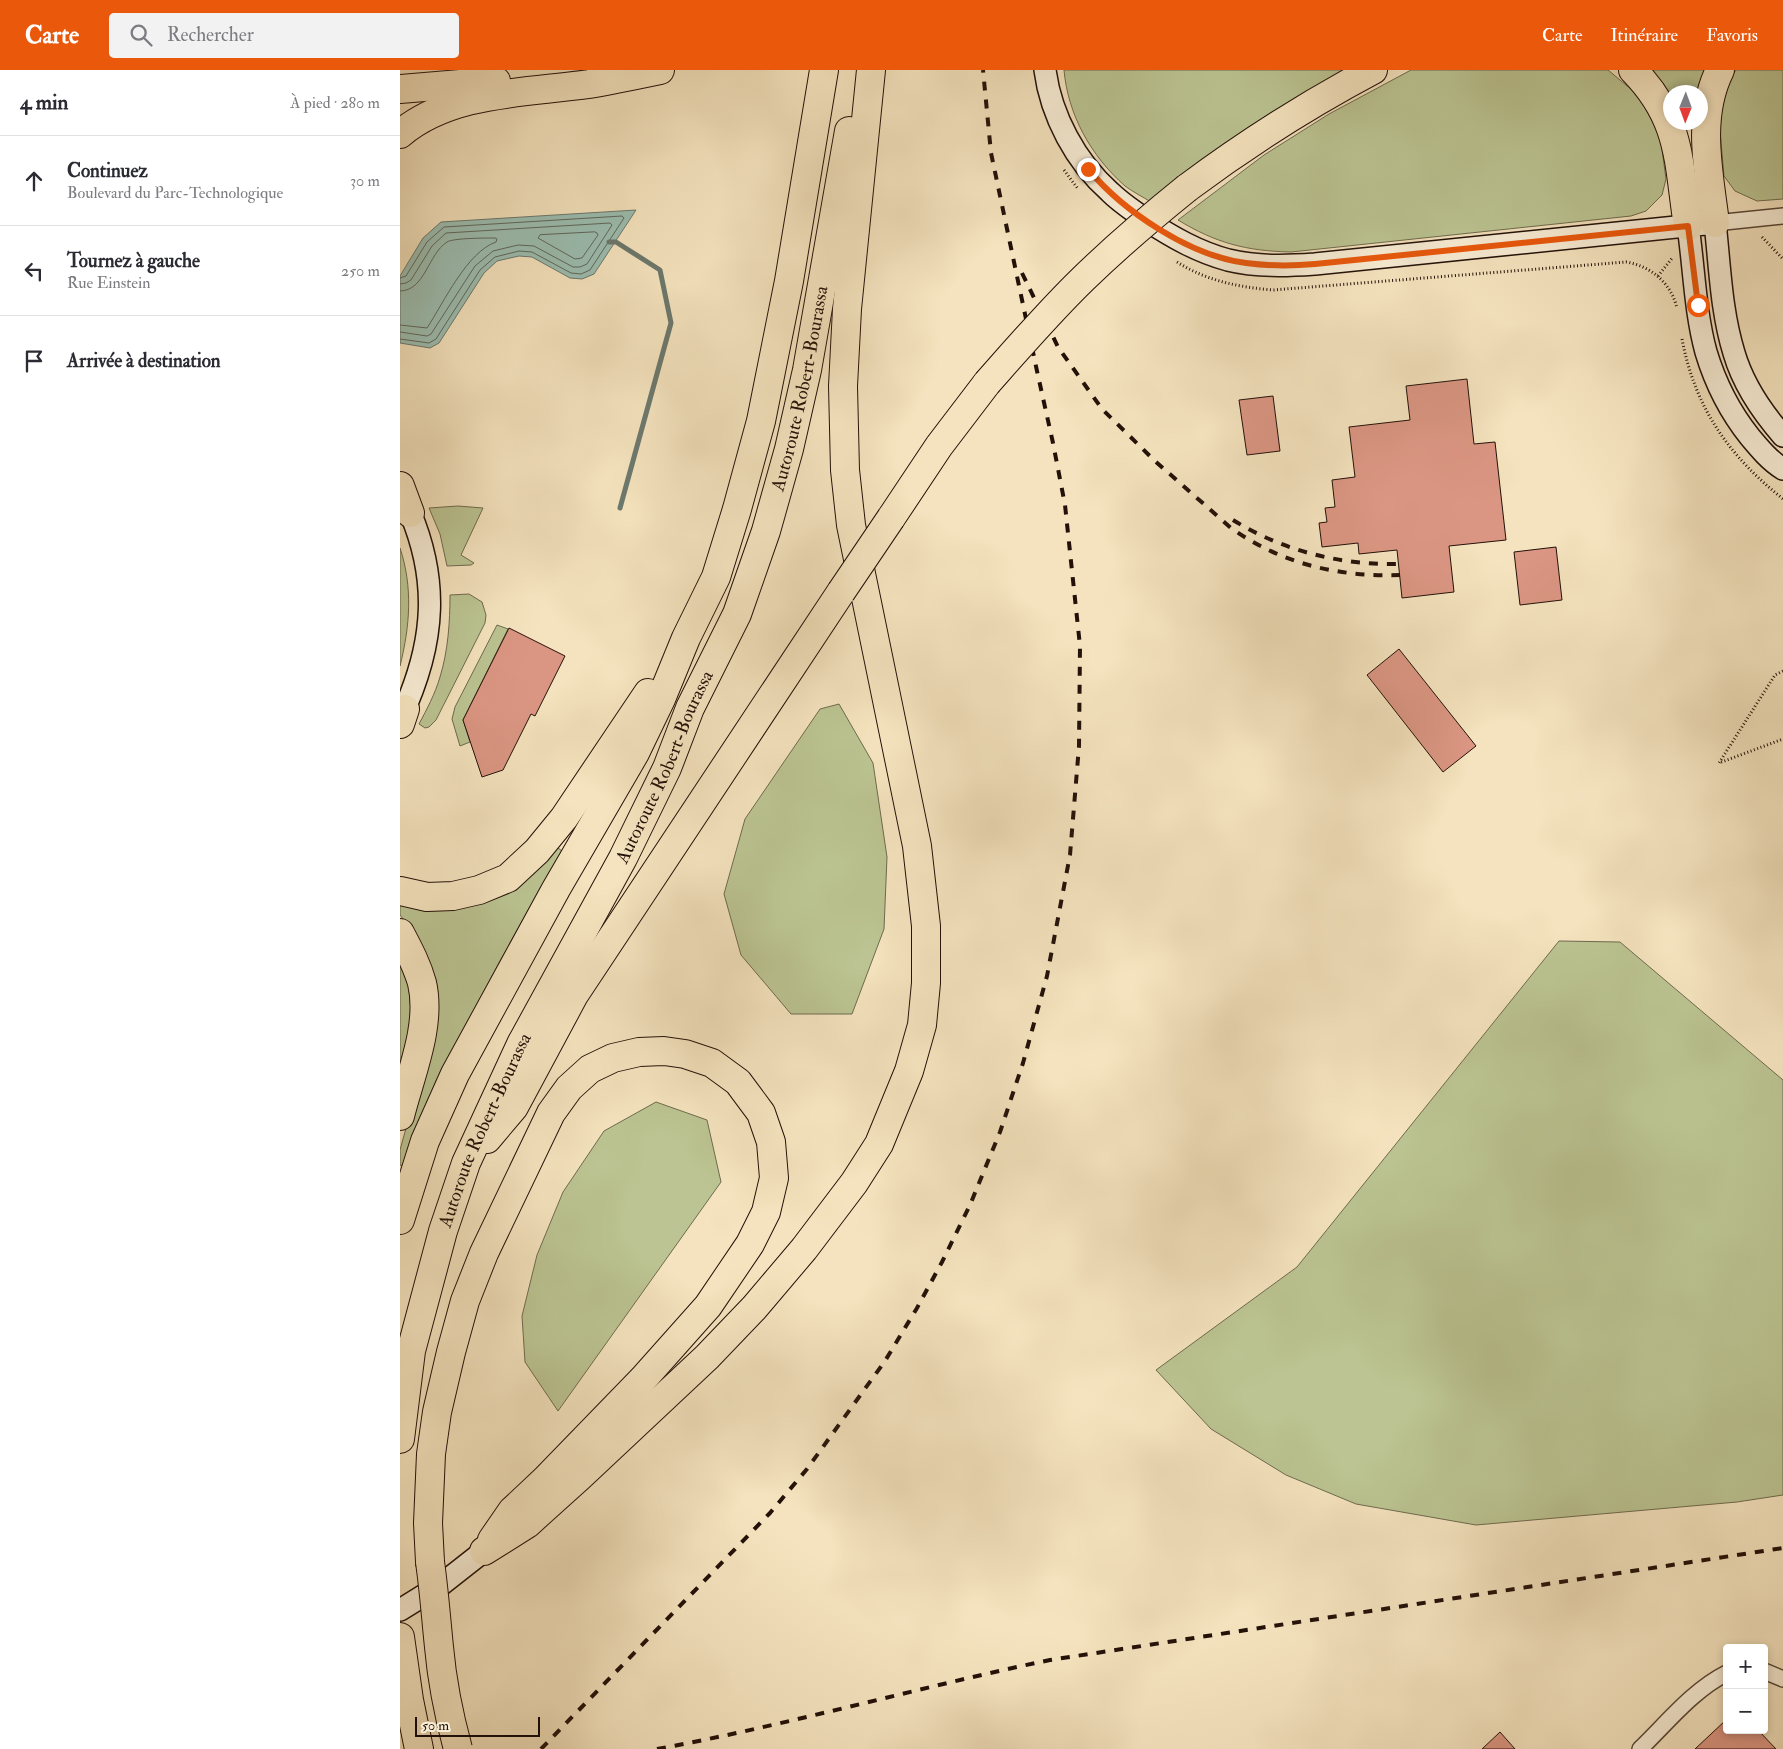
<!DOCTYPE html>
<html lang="fr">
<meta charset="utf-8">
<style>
:root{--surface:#fff;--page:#f2f2f3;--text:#2b2b33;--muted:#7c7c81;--line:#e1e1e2;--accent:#ea580c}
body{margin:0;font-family:"IM FELL Double Pica",serif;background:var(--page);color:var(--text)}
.controls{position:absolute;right:15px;bottom:15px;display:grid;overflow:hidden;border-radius:5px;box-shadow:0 2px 8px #0003}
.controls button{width:45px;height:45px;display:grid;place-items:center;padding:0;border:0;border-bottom:1px solid var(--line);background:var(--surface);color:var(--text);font:25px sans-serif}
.compass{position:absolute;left:1263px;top:15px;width:45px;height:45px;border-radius:50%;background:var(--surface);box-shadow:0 2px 8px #0003;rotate:181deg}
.scale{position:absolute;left:15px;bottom:12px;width:125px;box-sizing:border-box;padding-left:5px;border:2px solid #231109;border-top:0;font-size:14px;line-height:18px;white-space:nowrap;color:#231109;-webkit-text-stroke:4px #f8edd5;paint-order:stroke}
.stop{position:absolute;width:15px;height:15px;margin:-11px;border:4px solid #ea580c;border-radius:50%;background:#fff}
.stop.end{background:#ea580c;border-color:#fff;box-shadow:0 1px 5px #0008}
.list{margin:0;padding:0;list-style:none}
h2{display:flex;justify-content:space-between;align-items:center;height:65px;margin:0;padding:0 20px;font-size:21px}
h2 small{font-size:16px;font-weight:400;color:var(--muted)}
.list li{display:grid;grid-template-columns:32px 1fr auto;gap:15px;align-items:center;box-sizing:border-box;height:90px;padding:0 20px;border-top:1px solid var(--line)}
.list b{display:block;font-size:19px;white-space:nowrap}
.list p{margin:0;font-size:16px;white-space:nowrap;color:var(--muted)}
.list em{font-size:16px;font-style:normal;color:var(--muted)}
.icon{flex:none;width:28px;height:28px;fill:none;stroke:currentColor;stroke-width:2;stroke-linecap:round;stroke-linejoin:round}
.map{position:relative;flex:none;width:1383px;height:1679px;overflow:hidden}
header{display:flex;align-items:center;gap:30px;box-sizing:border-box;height:70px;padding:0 25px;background:var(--accent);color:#fff}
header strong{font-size:24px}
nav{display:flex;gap:28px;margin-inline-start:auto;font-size:18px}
.search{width:350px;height:45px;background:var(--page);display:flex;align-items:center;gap:12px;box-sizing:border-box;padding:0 18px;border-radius:5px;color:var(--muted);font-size:19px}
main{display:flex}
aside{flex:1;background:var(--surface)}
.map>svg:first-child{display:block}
</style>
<header>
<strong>Carte</strong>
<div class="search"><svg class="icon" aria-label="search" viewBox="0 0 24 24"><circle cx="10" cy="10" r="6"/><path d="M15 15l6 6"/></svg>Rechercher</div>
<nav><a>Carte</a><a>Itinéraire</a><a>Favoris</a></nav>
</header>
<main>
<aside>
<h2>4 min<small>À pied · 280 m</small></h2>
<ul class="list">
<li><svg class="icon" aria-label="ahead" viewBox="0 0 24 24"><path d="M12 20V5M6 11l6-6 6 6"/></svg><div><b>Continuez</b><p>Boulevard du Parc-Technologique</p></div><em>30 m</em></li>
<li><svg class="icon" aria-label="left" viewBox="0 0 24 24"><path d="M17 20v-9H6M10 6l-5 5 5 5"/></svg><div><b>Tournez à gauche</b><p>Rue Einstein</p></div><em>250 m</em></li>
<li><svg class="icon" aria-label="arrive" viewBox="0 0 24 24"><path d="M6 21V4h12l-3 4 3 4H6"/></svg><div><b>Arrivée à destination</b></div></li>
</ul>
</aside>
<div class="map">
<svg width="1383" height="1679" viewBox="0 0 1383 1679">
<rect width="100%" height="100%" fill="#f4e3be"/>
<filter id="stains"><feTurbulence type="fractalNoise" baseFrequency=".004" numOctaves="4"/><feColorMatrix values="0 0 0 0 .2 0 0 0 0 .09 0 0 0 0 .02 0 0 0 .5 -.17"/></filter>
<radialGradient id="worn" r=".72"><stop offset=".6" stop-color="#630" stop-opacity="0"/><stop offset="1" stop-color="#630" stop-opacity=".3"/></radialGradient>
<path fill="#bbc492" stroke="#6f6a4e" d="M 664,0 L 950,0 L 751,132 C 743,127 733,122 725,116 C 691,86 668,45 664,0 Z
M 1011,0 L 1208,0 L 1238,25 L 1260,64 L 1266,109 L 1262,125 L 1246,141 L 1231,146 L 891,182 C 846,181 816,173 778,150 L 864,85 L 929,44 Z
M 1252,0 L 1311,0 L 1300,22 L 1270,22 L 1270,25 Z
M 1336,0 L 1383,0 L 1383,129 L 1357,131 L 1335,121 L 1324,106 L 1319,49 L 1323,29 L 1331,8 Z
M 58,436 L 83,438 L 61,485 L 74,493 L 71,495 L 47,496 L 40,464 L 29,438 Z
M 0,478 C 13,517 10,556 0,596 Z
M 69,524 L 82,532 L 86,545 L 85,553 L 36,650 L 29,657 L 25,658 L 19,654 C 27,639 35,624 40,607 C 48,581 50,552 50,525 Z
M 97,555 L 108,559 L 63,650 L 70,672 L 60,676 L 52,649 L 55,637 Z
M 439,634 L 473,693 L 487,787 L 484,859 L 452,944 L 391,944 L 341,885 L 324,824 L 345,749 L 420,639 Z
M 157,777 L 162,781 L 101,889 L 36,1011 L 2,1096 L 0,1095 L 0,1080 L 34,958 L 35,909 L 27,886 L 17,866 L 0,845 L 0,831 L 17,836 Z
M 1159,871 L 1220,872 L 1383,1010 L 1383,1425 L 1337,1432 L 1076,1455 L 956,1434 L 886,1405 L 811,1359 L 756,1300 L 897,1197 Z
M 0,892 L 8,908 L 12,950 L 0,994 Z
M 256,1032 L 307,1050 L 321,1112 L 158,1341 L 125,1292 L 122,1246 L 137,1185 L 163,1122 L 204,1061 Z"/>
<path fill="#9cbeb1" stroke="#6c796e" d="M 236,140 L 194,204 L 182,209 L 170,208 L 132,187 L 119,186 L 97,191 L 84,203 L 39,273 L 30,278 L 0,273 L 0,206 L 23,168 L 41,152 Z"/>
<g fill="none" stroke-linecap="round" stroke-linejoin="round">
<path stroke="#60685d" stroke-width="1" d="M 195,162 L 197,163 L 198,165 L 182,188 L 175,189 L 138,168 L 140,165 Z
M 0,208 L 6,206 L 27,172 L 44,157 L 222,146 L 224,148 L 190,200 L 181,204 L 171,203 L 132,182 L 119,181 L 95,187 L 80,200 L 36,269 L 29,273 L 0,269
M 0,214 L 6,213 L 11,210 L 32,176 L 46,163 L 210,153 L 212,155 L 187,194 L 180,197 L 173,197 L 134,176 L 118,175 L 93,181 L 75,196 L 31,264 L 27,266 L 0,262
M 0,221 C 25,221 28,184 47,172 C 53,168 86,168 95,168 L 97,169 L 96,172 C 67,182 44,232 27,258 L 0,255"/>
<path stroke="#6c796e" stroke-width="5" d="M 209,172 L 216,172 L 260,200 L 271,253 L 220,438"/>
</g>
<path fill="#db9683" stroke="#231109" d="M 1067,309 L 1074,374 L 1095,372 L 1106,470 L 1049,476 L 1054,522 L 1002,528 L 997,480 L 959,484 L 958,473 L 922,477 L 919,453 L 927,452 L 925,438 L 935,437 L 932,410 L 955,407 L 949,357 L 1010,350 L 1006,316 Z
M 873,326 L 880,381 L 847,385 L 839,330 Z
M 1156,477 L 1162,530 L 1120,535 L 1114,482 Z
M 109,558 L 165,586 L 135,646 L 131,644 L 103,700 L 82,707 L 63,650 Z
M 999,579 L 1076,676 L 1043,702 L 967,605 Z
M 1327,1649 L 1327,1660 L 1358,1660 L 1376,1679 L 1295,1679 Z
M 1100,1662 L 1115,1679 L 1082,1679 Z"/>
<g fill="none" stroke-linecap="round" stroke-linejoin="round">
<g stroke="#574636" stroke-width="18">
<path id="street" d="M 1315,153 L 1383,146
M 1364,1601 L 1383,1609
M 1240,1679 C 1267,1653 1293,1620 1327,1603"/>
</g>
<g stroke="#231109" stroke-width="24">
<path id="secondary" d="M 645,0 C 651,46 676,92 710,122 C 721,133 734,141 746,150 C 772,167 798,182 828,190 C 857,197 886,196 915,194 L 1315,153 C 1320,197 1321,241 1334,283 C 1343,314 1362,342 1383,366
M 1288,156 C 1294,197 1295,242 1306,282 C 1315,312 1330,342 1350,367 C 1360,379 1370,391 1383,399
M 0,649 C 36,573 41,506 4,429
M 0,1540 L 42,1514 L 84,1481"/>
</g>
<g stroke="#231109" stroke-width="30">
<g id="highway">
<path d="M 1233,0 C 1282,50 1278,92 1288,156"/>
<path d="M 0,19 L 96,11"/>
<path d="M 0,64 C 51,21 126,23 189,14 C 212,10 236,5 260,0"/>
<path d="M 787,118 C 846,74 907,35 973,0"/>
<path d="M 1315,153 C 1309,103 1296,48 1320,0"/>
<path d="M 0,416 L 10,443"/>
<path d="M 491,448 L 539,376 L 587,313"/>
<path d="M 0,654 L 5,639"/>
<path d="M 0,821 L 27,827 L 53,826 L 79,820 L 108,808 L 137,781 L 164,748 L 248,623"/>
<path d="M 0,863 C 9,880 17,895 22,913 C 32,956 10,1005 0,1046"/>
<path d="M 87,1069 L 114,1037 L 174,925 L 441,522"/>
<path d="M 0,1150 L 25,1071 L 55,1004 L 156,819 L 235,683 L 261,629 L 286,568 L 316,507 L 337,439 L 361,351 L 389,211 L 424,0"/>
<path id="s1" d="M 0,1369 L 11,1281 L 43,1161 L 66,1093 L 121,974 L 223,788 L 267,698 L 290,638 L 337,544 L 366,461 L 389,379 L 407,300 L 449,61"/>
<path d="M 84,1481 L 127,1454 L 179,1407 L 307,1287 L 354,1238 L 404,1179 L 454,1113 L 479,1074 L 509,1001 L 522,955 L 526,913 L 526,856 L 517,776 L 451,455 L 445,400 L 443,316 L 447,239 L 471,0"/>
<path d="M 30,1492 L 28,1453 L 31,1384 L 37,1342 L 51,1282 L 65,1231 L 84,1183 L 151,1043 L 169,1018 L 190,999 L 213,988 L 239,982 L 264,981 L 285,984 L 312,993 L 338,1012 L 361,1043 L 371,1072 L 374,1108 L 366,1142 L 350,1174 L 308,1236 L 243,1309 L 145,1410 L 112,1441 L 92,1470"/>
<path d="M 0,1567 L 9,1630 L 19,1679"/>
</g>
</g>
<path stroke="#231109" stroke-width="3" stroke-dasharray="1 2.5" stroke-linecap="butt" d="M 664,100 L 678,119
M 1362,167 L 1383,189
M 777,192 C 807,211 838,217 873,220 L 1226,192 C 1251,196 1271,213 1277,238
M 1258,206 L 1273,187
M 1282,269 C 1295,338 1329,386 1383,429
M 1383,601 L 1375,605 L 1319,693 L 1383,669"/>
<use href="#street" stroke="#f8edd5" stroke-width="15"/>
<use href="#secondary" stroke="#f8edd5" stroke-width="21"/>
<use href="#highway" stroke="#f4e3be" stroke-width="28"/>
<path stroke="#231109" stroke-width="4" stroke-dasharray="9 9" stroke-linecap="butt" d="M 622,203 L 658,277 L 702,339 L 755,391 L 831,458 C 882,494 938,507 1000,505
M 833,450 C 883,481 940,495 998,494
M 141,1679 L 370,1443 L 407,1399 L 485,1291 L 517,1238 L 542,1192 L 570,1135 L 600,1062 L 623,993 L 647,906 L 670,785 L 679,676 L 680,576 L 665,435 L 653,373 L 637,301 L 591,83 L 583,0
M 257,1679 C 389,1655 519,1617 650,1590 L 1383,1478"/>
<g stroke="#231109" stroke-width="30" stroke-linecap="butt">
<path id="highway-bridge" d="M 587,313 C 618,278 649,242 683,209 C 716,177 751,147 787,118
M 441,522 L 491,448
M 30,1492 C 34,1520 36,1548 39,1577 C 42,1611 49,1646 58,1679"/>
</g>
<use href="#highway-bridge" stroke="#f4e3be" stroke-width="28"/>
</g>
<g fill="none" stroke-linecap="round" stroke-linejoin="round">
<path stroke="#ea580c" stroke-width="6" d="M 688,99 C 724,142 790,186 846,193 C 869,196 892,196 915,194 L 1288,156 L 1298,235"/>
</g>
<g text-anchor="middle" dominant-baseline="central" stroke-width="4.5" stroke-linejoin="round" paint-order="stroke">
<g font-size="19" fill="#231109" stroke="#f8edd5">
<text stroke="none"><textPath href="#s1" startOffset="1132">Autoroute Robert-Bourassa</textPath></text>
<text stroke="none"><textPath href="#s1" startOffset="728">Autoroute Robert-Bourassa</textPath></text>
<text stroke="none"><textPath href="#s1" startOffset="322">Autoroute Robert-Bourassa</textPath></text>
</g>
</g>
<rect width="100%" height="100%" filter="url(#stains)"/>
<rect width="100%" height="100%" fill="url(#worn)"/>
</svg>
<div class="controls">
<button>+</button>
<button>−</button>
</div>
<svg class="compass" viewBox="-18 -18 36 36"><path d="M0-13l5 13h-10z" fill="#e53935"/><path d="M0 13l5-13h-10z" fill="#7c7c81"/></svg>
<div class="scale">50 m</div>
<div class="stop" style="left:1298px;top:235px"></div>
<div class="stop end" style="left:688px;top:99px"></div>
</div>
</main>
